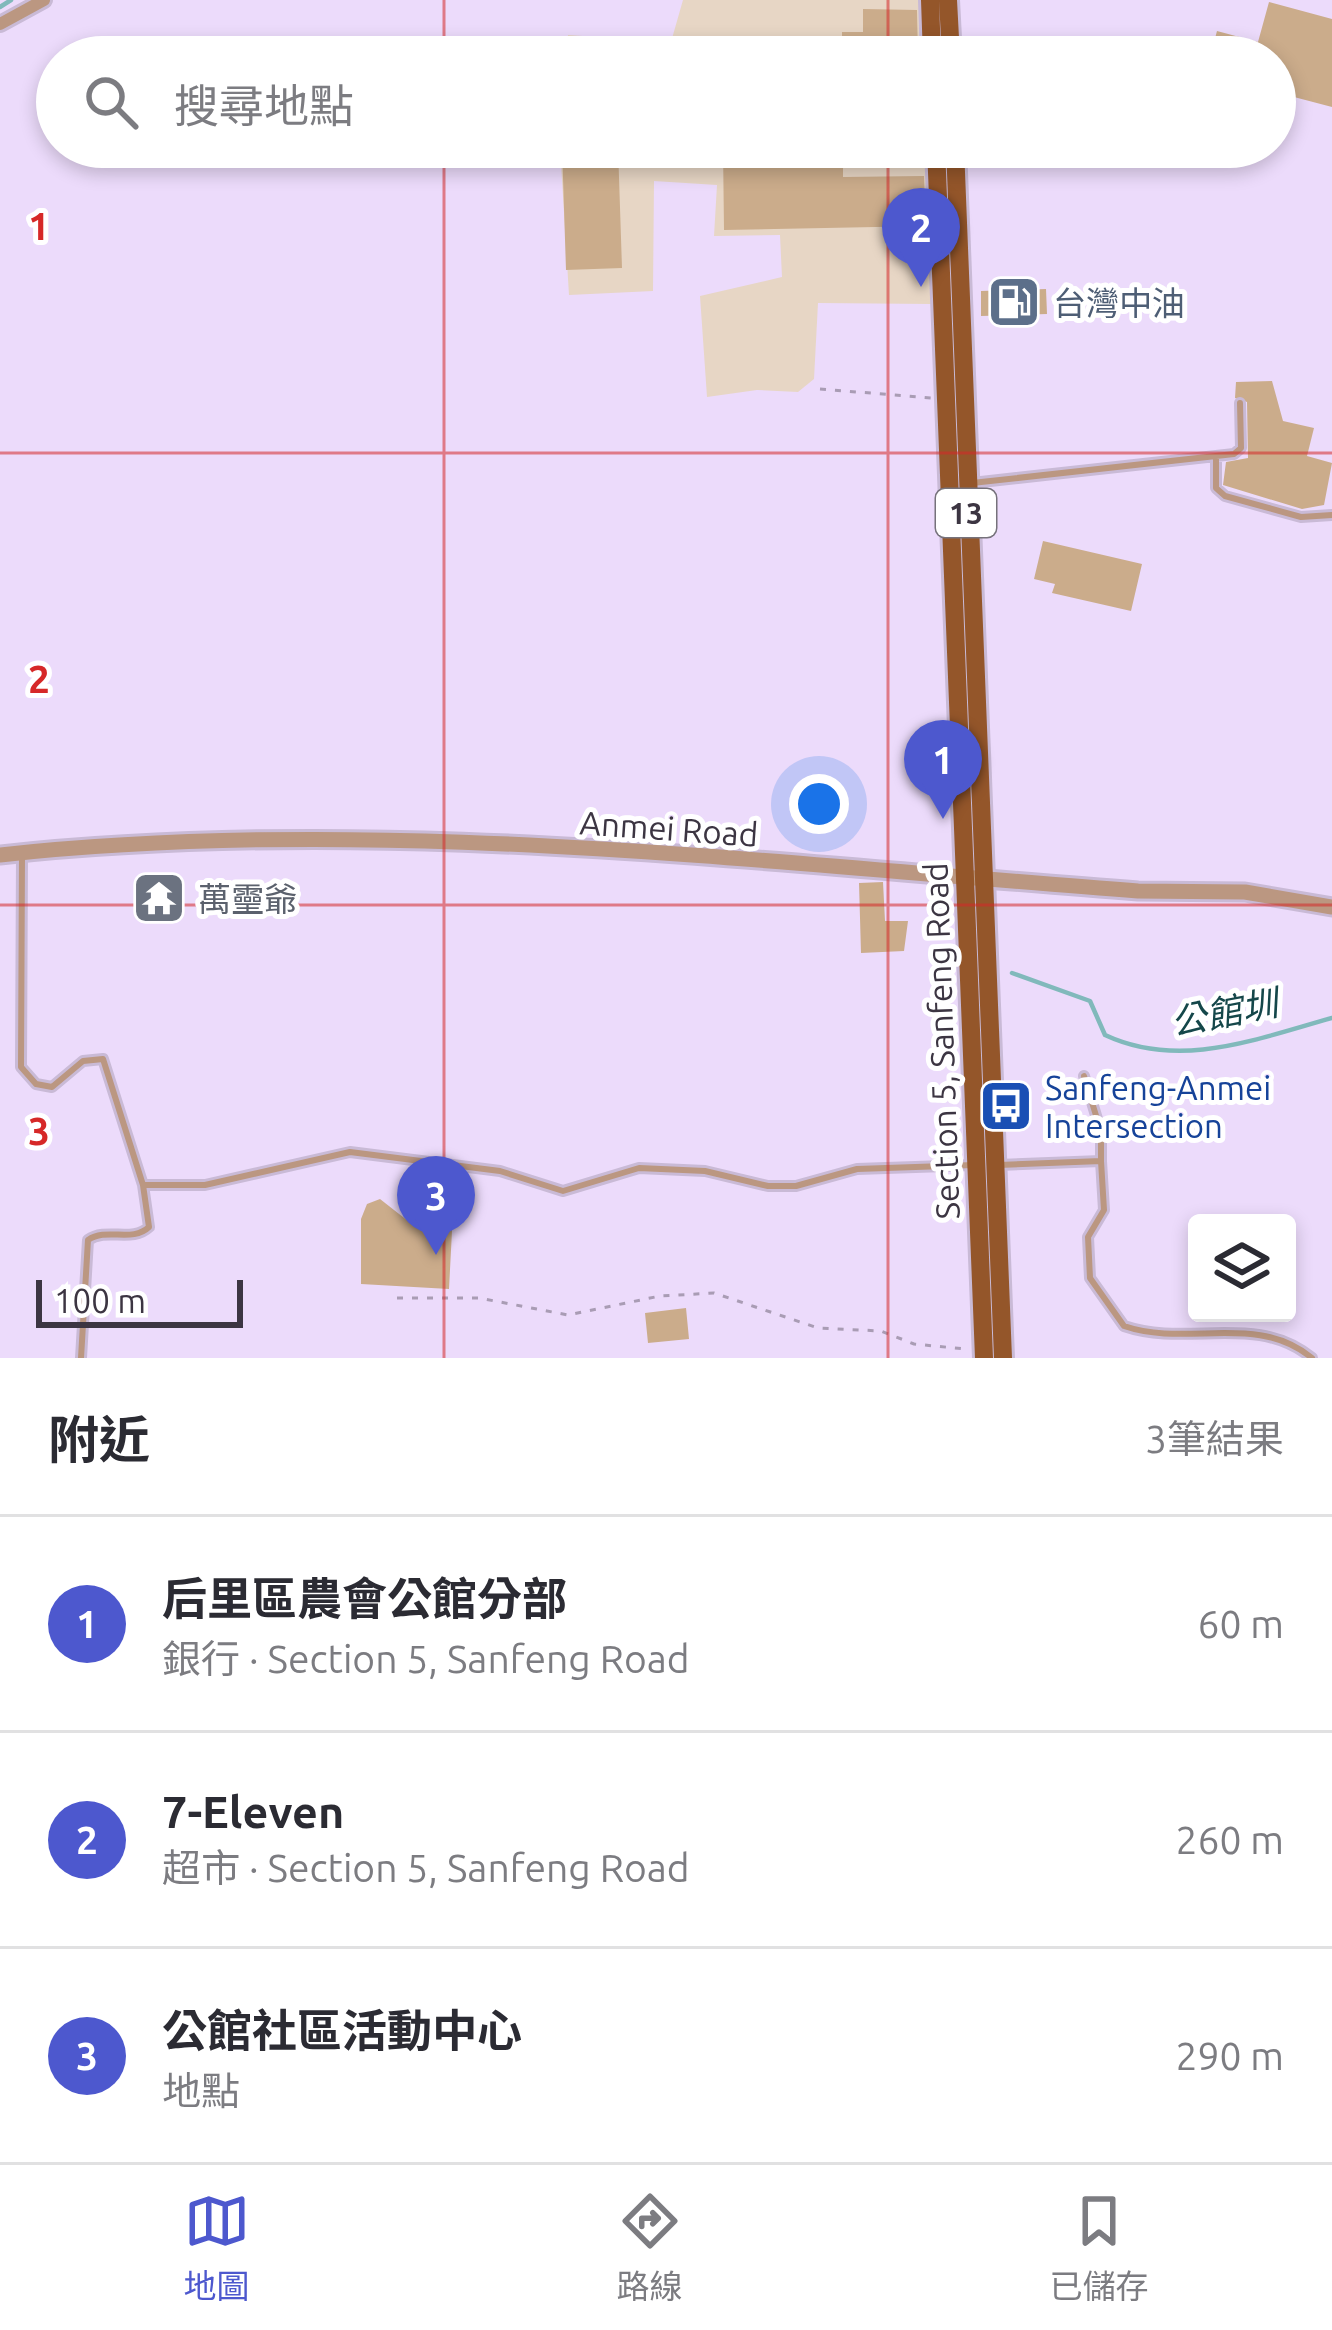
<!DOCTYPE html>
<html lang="zh-TW">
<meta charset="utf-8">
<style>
:root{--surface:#fff;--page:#f2f2f3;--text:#2b2b33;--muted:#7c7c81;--line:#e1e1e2;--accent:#4d58ce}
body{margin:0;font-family:Ubuntu,"Noto Sans TC",sans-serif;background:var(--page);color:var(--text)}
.controls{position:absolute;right:36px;bottom:36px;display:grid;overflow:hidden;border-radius:12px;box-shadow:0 6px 18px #0003}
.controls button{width:108px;height:108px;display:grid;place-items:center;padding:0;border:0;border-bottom:3px solid var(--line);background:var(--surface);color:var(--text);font:60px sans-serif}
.scale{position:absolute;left:36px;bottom:30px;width:207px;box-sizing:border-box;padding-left:12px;border:6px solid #3c3542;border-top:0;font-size:33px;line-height:42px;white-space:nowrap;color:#3c3542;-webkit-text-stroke:9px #fff;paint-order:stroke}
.you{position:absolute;left:819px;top:804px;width:42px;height:42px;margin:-30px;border:9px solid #fff;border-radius:50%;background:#1a73e8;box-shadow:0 0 0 18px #1a73e833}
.badge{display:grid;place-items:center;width:78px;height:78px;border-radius:50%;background:var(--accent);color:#fff;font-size:39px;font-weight:700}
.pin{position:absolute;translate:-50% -99px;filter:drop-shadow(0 3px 6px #0008)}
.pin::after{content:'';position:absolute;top:63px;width:42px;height:36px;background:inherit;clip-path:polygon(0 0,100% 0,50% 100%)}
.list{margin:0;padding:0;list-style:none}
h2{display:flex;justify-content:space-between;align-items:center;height:156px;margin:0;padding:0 48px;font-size:51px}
h2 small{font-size:39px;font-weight:400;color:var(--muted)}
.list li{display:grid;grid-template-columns:78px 1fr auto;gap:36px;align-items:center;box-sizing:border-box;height:216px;padding:0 48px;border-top:3px solid var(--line)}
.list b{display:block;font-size:45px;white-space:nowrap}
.list p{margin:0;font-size:39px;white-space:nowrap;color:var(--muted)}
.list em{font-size:39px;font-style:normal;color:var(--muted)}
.icon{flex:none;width:66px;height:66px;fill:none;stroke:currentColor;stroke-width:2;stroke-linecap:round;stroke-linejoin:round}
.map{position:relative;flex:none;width:1332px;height:1358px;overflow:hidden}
.search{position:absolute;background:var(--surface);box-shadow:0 6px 18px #0003;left:36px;right:36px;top:36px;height:132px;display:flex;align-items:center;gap:30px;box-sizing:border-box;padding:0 42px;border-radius:66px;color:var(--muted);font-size:45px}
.sheet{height:804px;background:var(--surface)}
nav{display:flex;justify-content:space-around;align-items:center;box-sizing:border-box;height:168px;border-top:3px solid var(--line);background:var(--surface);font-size:33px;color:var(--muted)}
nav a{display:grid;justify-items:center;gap:6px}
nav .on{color:var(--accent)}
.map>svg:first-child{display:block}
</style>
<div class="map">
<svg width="1332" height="1358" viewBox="0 0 1332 1358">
<rect width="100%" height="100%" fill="#ecdbfb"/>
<path fill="#e7d6c5" d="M 683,0 L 921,0 L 923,57 L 566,57 L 568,35 L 671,42 Z
M 560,147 L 926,147 L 932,304 L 818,303 L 814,379 L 798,392 L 757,390 L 707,397 L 700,296 L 782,277 L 780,235 L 714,236 L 717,185 L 654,181 L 653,291 L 569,295 Z"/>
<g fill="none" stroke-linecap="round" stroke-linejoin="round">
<path stroke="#81b9bb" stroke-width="4.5" d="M 0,7 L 11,0
M 1012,973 L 1090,1001 L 1105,1035 C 1180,1070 1256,1039 1332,1018"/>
</g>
<path fill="#cbac8b" d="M 1269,2 L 1332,19 L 1332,107 L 1275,92 L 1275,57 L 1210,57 L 1217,31 L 1258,42 Z
M 863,9 L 917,10 L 918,57 L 842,57 L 842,32 L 863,32 Z
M 562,147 L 618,147 L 622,268 L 566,270 Z
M 723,147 L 810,147 L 811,166 L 843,165 L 843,177 L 924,176 L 926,226 L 724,230 Z
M 1046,289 L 1047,314 L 981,316 L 981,291 Z
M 1272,381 L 1283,421 L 1314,428 L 1307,456 L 1332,463 L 1324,505 L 1302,509 L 1223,485 L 1226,462 L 1248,458 L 1247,402 L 1235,398 L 1236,382 Z
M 1043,541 L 1142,564 L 1131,611 L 1052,593 L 1055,584 L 1034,579 Z
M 883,882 L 885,921 L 908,921 L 904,951 L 861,953 L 859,883 Z
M 410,1171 L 455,1173 L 449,1289 L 361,1284 L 361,1219 L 367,1204 L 380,1199 L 408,1221 Z
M 686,1308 L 689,1339 L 648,1343 L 645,1313 Z"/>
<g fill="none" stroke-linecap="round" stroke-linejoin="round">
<g stroke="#c9bad6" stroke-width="12">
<path id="service" d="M 1216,459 L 1216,488 L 1225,496 L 1301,517 L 1332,515
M 972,483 L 1234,454 L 1241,448 L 1240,403
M 22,856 L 21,1067 L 36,1084 L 52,1087 L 83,1061 L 103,1059 L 143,1185 L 149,1227 C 132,1243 107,1227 88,1240 L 81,1358
M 1101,1161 L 1104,1210 L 1088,1237 L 1090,1278 L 1124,1326 C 1188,1348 1256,1312 1312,1358
M 999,1165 L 1101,1161 L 1101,1132 L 1084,1076
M 143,1185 L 205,1185 L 350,1152 L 500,1171 L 563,1191 L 639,1168 L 705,1171 L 768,1186 L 796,1186 L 857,1169 L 974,1165"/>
</g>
<g stroke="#c9bad6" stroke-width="18">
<path id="minor" d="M 0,24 L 44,0"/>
</g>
<g stroke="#c9bad6" stroke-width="21">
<path id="tertiary" d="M 0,855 C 377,814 761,863 1138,891 L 1245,892 L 1332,907"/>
</g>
<g stroke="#c9bad6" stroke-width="24">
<path id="primary" d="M 930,0 L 932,57
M 948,0 L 951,57
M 936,147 L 984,1358
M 955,147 L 1003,1358"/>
</g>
<path stroke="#a99cb4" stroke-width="3" stroke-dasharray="6 9" stroke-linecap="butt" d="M 820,389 L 932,398
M 397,1298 L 479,1298 L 568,1315 L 660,1296 L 714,1293 L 818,1328 L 881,1331 L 914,1344 L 965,1349"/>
<use href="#service" stroke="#bb9781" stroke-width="6"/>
<use href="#minor" stroke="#bb9781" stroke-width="12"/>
<use href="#tertiary" stroke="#bb9781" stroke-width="15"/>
<use href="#primary" stroke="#94562a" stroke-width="18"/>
</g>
<path fill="none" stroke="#d62828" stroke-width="3" stroke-opacity="0.55" d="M 444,0 L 444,57M 888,0 L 888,57M 444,147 L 444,1358M 888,147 L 888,1358M 0,453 L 1332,453M 0,905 L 1332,905"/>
<defs>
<g id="fuel-square" transform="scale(2.7)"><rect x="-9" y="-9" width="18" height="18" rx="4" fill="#5c6f8a" stroke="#fff"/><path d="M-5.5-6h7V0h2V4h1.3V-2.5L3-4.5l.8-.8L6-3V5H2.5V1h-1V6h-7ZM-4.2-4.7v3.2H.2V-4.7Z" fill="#fff"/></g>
<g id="temple-square" transform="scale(2.7)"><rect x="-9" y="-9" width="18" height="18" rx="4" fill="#6b7280" stroke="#fff"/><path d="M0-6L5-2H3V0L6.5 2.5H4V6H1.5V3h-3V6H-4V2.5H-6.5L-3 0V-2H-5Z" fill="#fff"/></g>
<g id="bus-square" transform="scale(2.7)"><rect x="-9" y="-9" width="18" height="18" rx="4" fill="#1a4fb4" stroke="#fff"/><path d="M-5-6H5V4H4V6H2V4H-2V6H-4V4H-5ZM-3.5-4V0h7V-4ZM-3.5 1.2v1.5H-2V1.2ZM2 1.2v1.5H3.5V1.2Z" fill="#fff"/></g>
</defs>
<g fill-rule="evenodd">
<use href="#fuel-square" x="1014" y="302"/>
<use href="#temple-square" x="159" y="898"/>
<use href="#bus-square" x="1006" y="1106"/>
</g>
<g text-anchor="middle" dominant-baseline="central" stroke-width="10" stroke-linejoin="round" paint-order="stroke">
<rect fill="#fff" stroke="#76727b" stroke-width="3" x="936" y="489" width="60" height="48" rx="9"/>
<g font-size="30" font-weight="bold" fill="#3c3542">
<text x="966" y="513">13</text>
</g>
<g font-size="33" fill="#4e5e75" stroke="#fff" text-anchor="start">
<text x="1053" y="302">台灣中油</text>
</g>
<g font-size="33" fill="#3c3542" stroke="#fff">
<text transform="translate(669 828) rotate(4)">Anmei Road</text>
<text transform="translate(941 1041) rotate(-92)">Section 5, Sanfeng Road</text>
</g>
<g font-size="33" fill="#5b616d" stroke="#fff" text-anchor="start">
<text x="198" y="898">萬𤫊爺</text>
</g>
<g font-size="33" fill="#164399" stroke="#fff" text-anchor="start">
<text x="1045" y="1087">Sanfeng-Anmei<tspan x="1045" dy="38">Intersection</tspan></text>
</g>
<g font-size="36" font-style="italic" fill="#15474a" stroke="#fff">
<text transform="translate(1224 1012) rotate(-11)">公館圳</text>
</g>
</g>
<g font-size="39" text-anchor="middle" font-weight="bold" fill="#d62828" stroke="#fff" stroke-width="10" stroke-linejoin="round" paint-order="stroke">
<text x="39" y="240">1</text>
<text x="39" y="693">2</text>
<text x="39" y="1145">3</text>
</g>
</svg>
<div class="controls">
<button><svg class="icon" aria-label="layers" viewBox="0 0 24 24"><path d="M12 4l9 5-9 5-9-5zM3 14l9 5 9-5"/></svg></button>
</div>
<div class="scale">100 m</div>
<div class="you"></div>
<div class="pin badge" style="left:943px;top:819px">1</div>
<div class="pin badge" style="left:921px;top:287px">2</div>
<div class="pin badge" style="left:436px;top:1255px">3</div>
<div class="search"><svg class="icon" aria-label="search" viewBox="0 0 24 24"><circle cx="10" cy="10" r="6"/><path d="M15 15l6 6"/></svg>搜尋地點</div>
</div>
<section class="sheet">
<h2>附近<small>3筆結果</small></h2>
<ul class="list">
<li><span class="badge">1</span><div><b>后里區農會公館分部</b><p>銀行 · Section 5, Sanfeng Road</p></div><em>60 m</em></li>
<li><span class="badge">2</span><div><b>7-Eleven</b><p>超市 · Section 5, Sanfeng Road</p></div><em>260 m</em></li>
<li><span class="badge">3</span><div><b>公館社區活動中心</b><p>地點</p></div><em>290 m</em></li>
</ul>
</section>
<nav>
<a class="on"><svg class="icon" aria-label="map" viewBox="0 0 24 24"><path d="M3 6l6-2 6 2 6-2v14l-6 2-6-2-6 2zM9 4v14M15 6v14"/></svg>地圖</a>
<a><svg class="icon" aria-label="directions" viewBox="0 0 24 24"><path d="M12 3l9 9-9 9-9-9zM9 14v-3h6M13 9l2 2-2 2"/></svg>路線</a>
<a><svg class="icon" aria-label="saved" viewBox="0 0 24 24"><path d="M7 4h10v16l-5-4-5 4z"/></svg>已儲存</a>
</nav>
